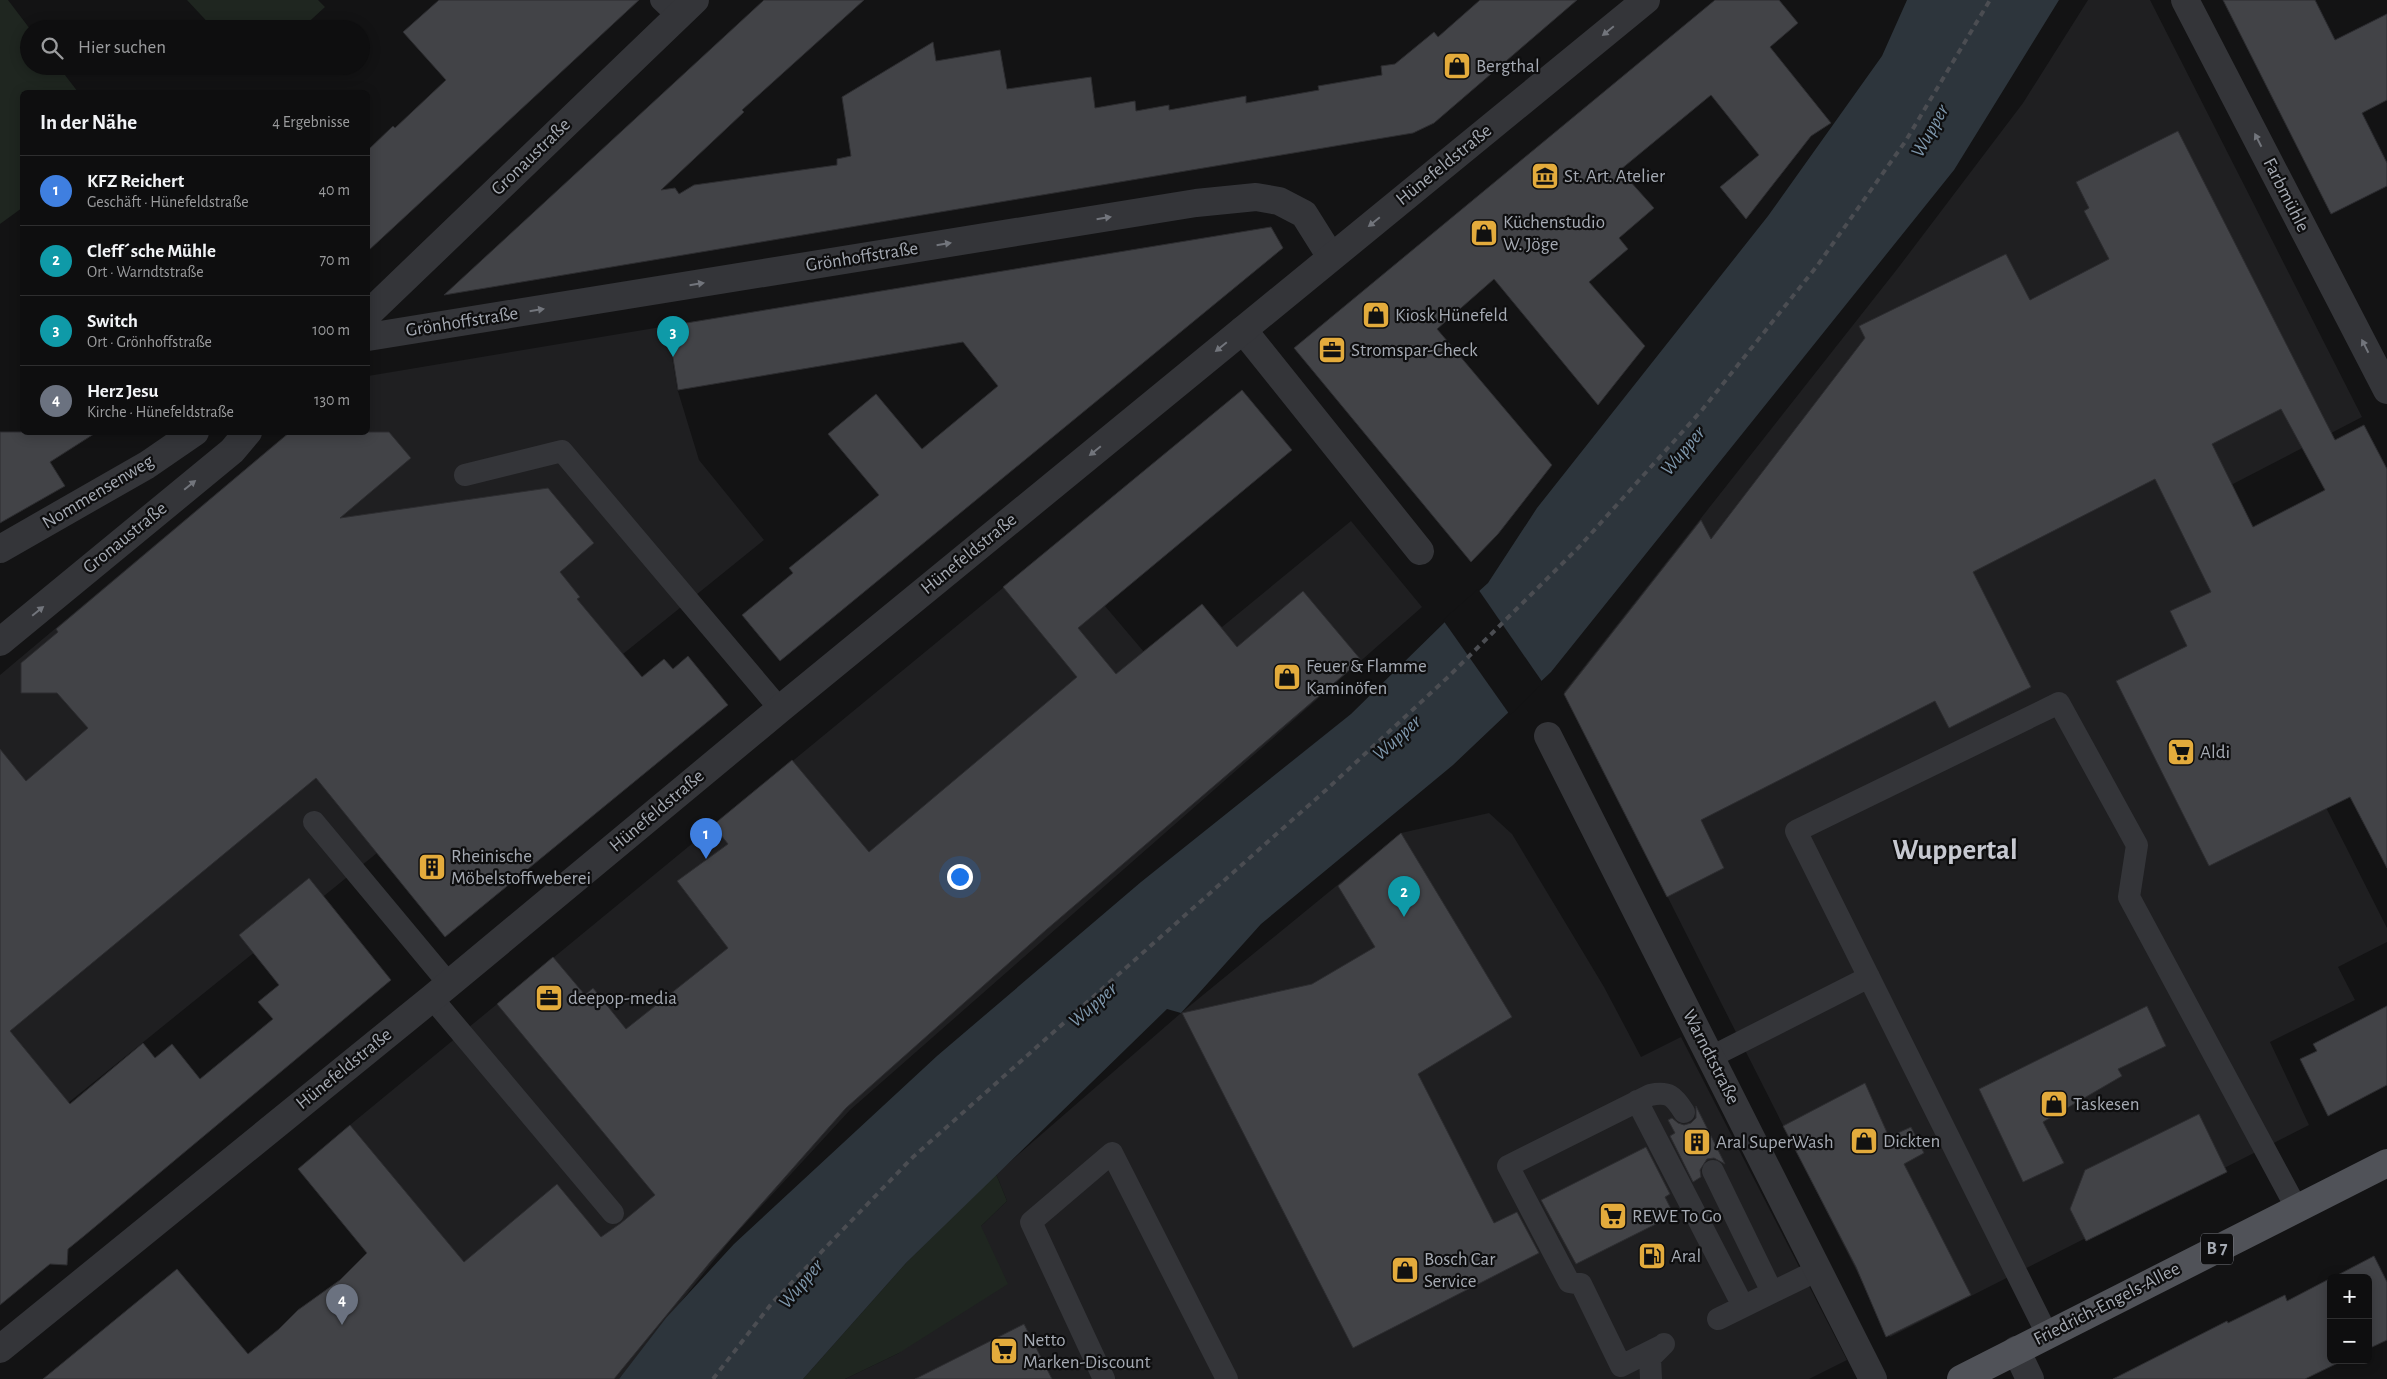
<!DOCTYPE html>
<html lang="de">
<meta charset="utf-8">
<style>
:root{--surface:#0e0e0f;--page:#1c1c1d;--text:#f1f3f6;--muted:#9b9c9e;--line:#2e2e2f;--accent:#e3ab3c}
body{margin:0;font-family:"Alegreya Sans",sans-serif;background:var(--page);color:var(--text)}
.controls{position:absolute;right:15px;bottom:15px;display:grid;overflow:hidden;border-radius:8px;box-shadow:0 2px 12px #0003}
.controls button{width:45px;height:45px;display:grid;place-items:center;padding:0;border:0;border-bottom:1px solid var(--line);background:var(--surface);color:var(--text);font:25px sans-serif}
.you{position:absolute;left:959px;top:876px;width:18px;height:18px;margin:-12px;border:4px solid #fff;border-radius:50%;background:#1a73e8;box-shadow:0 0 0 8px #1a73e833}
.badge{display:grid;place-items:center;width:32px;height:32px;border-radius:50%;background:var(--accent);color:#fff;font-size:16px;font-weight:700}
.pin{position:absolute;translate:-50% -41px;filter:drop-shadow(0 1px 2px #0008)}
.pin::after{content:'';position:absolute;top:26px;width:18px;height:15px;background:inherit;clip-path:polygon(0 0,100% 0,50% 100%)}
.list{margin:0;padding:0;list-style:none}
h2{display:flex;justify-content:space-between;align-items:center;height:65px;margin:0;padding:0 20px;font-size:21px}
h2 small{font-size:16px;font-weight:400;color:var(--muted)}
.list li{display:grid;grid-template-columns:32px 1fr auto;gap:15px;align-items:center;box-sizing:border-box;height:70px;padding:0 20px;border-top:1px solid var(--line)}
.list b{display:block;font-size:19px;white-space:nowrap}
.list p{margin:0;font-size:16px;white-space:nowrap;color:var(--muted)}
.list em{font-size:16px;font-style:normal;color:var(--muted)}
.icon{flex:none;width:28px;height:28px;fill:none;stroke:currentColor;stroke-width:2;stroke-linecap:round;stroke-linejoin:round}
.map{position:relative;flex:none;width:2387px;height:1379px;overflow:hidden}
.search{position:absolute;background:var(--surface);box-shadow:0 2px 12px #0003;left:20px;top:20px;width:350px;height:55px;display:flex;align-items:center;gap:12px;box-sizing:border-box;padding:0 18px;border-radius:28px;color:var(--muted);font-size:19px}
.panel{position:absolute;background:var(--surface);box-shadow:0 2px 12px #0003;left:20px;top:90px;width:350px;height:345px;border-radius:8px}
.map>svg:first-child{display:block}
</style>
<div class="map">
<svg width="2387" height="1379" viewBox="0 0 2387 1379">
<rect width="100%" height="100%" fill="#131314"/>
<path fill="#1f1f21" d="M 2088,0 L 2150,0 L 2362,417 L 2177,513 L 2387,928 L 2387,942 L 2338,967 L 2355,1000 L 2270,1042 L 2309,1125 L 1890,1337 L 1564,692 L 1898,268 L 2023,103 Z
M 667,326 L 677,388 L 699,460 L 764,540 L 0,1158 L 0,675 L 288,433 L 368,432 L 368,376 Z
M 1351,521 L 1422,607 L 850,1110 L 732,1238 L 619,1379 L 481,1379 L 463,1262 L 350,1125 L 1054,546 L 1144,652 L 1202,604 L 1222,627 Z
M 1489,813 L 1512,834 L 1604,987 L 1641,1057 L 1681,1037 L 1847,1360 L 1809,1379 L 845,1379 L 899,1353 L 981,1226 L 1007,1201 L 996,1174 L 1181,1013 L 1401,833 Z"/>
<path fill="#1f2620" d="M 0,0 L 8,0 L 30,29 L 29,66 L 58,66 L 78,92 L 22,92 L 22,208 L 0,224 Z
M 187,0 L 318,0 L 325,7 L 301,29 L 214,29 Z
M 996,1174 L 1007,1201 L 981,1226 L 1008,1284 L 899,1353 L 845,1379 L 803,1379 L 906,1263 Z"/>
<path fill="#2d353c" d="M 1907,0 L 2059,0 L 1954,170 L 1551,672 L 1453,765 L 1261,924 L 1181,1013 L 1167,1009 L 906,1263 L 803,1379 L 619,1379 L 666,1318 L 734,1244 L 937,1056 L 1141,882 L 1351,714 L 1446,621 L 1488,583 L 1537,508 L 1768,216 L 1882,56 Z"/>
<path fill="#131314" d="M 1478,589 L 1543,683 L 1510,715 L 1443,620 Z"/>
<path fill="#424347" stroke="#2d2d30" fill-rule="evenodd" d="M 439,0 L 639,0 L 368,251 L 368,150 L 393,126 L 395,128 L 446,80 L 403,32 Z
M 764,0 L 864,0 L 742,110 L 744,112 L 661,190 L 675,188 L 679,194 L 694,185 L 837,165 L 837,159 L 851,156 L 842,97 L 933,42 L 936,61 L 1000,50 L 1007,89 L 1091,77 L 1095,108 L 1135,101 L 1136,111 L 1169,105 L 1169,110 L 1246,96 L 1246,103 L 1319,90 L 1318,86 L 1382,75 L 1381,66 L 1395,64 L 1434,32 L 1438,37 L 1480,0 L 1577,0 L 1434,123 L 1413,133 L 444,295 Z
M 1715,0 L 1779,0 L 1798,23 L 1770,47 L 1831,123 L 1811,136 L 1746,219 L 1720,187 L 1759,155 L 1711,95 L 1620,170 L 1654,208 L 1619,238 L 1628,249 L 1589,282 L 1645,346 L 1598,405 L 1494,279 L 1437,329 L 1552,465 L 1498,534 L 1471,562 L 1294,348 Z
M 2223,0 L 2315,0 L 2335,40 L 2387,14 L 2387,100 L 2362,113 L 2387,163 L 2387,186 L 2331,214 Z
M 2178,131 L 2335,440 L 2364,425 L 2387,469 L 2387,868 L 2350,797 L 2209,866 L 2116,681 L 2187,646 L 2170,611 L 2211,592 L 2155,479 L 1973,572 L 2031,687 L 1949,728 L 1935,701 L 1701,820 L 1724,868 L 1667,897 L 1564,694 L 1701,520 L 1711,539 L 1865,338 L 1859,326 L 2006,254 L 2030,300 L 2109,259 L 2084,211 L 2089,208 L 2076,182 ZM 2281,409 L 2325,490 L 2253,527 L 2212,444 Z
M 1271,227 L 1283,248 L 780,661 L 742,615 L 793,573 L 789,568 L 879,495 L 828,434 L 876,394 L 922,449 L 998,386 L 963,342 L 678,390 L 668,326 Z
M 1242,390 L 1292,450 L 1078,628 L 1116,674 L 1202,604 L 1237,647 L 1303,591 L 1361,660 L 1046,930 L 846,1108 L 711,1261 L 614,1379 L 43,1379 L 177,1269 L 248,1354 L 279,1329 L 298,1310 L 340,1280 L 367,1253 L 298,1169 L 350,1125 L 464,1262 L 557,1184 L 601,1237 L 621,1223 L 655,1195 L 497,1004 L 553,957 L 585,995 L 593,988 L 626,1029 L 728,948 L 677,881 L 728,844 L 713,825 L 792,760 L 869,852 L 1077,677 L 1003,587 Z
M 0,432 L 97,432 L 50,462 L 65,486 L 0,523 Z
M 290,432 L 389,432 L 411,458 L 340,518 L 548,488 L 594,543 L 560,572 L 580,597 L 577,599 L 642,677 L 664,659 L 673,669 L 688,656 L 728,705 L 445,937 L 316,778 L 10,1031 L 70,1104 L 143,1043 L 155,1058 L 172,1044 L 200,1079 L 273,1019 L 258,1002 L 279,985 L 239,935 L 309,878 L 391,980 L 84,1236 L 68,1249 L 67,1265 L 50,1264 L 0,1305 L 0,749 L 26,781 L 88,728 L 57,693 L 21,693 L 21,663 L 58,632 L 56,629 Z
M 1401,833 L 1512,1017 L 1418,1074 L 1494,1223 L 1517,1212 L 1539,1253 L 1353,1348 L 1182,1013 L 1312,984 L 1375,947 L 1338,886 Z
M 2147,1006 L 2166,1046 L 2118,1069 L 2122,1076 L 2043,1122 L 2064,1163 L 2023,1182 L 1979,1089 Z
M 2387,1006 L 2387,1085 L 2328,1116 L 2300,1059 L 2317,1051 L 2313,1044 Z
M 1865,1083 L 1889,1137 L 1911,1127 L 1924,1153 L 1904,1164 L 1971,1295 L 1886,1337 L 1856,1267 L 1783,1126 Z
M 1696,1106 L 1725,1164 L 1714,1158 L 1707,1159 L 1700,1170 L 1701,1177 L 1693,1182 L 1670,1136 L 1675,1133 L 1668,1120 L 1672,1118 L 1678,1123 L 1684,1125 L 1691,1123 L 1696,1118 Z
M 2199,1114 L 2227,1172 L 2086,1241 L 2070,1209 L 2085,1170 Z
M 1646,1147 L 1670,1194 L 1665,1197 L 1674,1215 L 1576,1264 L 1541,1200 Z
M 2374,1256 L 2387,1282 L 2387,1340 L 2368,1349 L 2368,1278 L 2332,1278 Z
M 2331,1278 L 2331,1360 L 2344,1360 L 2305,1379 L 2113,1379 L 2227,1321 L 2228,1323 L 2285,1295 L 2287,1301 Z
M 1024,1324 L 1052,1379 L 915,1379 Z"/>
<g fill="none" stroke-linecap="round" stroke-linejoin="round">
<path stroke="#343539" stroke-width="22" d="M 661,0 L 678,16
M 465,475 L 562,451 L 780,709
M 314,822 L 449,984
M 432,998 L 613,1213
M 1711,1057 L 1869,977
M 1637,1101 L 1743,1306
M 1713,1171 L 1772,1292
M 1718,1319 L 1818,1270
M 2047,1334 L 1796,831 L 2059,703 L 2137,845 L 2129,897 L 2297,1209
M 1663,1345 L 1621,1366 L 1581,1284 L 1569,1282 L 1508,1166 L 1650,1095 C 1669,1091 1674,1096 1684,1112
M 1104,1379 L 1031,1222 L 1112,1153 L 1227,1379
M 1651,1379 L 1650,1358 L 1664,1344"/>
<path stroke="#343539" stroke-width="28" d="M 368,314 L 695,0
M 1243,330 L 1420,551
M 368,337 L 1196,203 L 1256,197 L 1279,201 L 1304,214 L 1331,257
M 0,549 L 147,465 L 195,432
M 0,642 L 232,451 L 248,432
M 1548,736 L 1873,1379
M 2016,1350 L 2030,1379"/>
<path stroke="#343539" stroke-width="28" d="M 2185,0 L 2387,390
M 0,1349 L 432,998 L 780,709 L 1646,0"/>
<path stroke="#505258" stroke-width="28" d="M 1961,1379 L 2387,1163"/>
<path stroke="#4b4d52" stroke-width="4" stroke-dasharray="6 5" stroke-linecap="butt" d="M 713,1379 L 772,1303 L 913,1157 L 1326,790 L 1447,678 L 1579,547 L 1702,410 L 1817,266 L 1905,142 L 1990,0"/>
</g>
<defs><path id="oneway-solid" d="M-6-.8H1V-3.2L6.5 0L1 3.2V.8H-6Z" transform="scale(1.25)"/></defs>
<g fill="#72757c">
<use href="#oneway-solid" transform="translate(1608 31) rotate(141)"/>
<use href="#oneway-solid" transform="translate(2258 140) rotate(-117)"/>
<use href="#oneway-solid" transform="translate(1104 218) rotate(-9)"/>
<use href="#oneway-solid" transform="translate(1374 222) rotate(141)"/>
<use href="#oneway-solid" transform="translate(944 244) rotate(-9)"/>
<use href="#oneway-solid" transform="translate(697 284) rotate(-9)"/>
<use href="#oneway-solid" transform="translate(537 310) rotate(-9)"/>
<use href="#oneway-solid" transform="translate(2365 346) rotate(-117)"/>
<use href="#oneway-solid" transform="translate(1221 347) rotate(141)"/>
<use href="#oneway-solid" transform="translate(1095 451) rotate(141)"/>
<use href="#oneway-solid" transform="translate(190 485) rotate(-39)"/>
<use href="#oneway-solid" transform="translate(38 611) rotate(-39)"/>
</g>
<defs>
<g id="shop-square" transform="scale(1.4375)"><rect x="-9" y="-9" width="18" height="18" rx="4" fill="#e3ab3c" stroke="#0e0e0f"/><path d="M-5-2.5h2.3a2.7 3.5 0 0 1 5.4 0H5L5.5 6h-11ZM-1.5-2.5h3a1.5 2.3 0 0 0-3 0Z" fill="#111"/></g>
<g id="museum-square" transform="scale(1.4375)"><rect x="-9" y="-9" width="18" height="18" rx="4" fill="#e3ab3c" stroke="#0e0e0f"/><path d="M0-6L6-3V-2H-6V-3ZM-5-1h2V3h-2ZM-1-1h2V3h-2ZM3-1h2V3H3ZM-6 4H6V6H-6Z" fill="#111"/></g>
<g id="office-square" transform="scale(1.4375)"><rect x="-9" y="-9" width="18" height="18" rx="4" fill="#e3ab3c" stroke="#0e0e0f"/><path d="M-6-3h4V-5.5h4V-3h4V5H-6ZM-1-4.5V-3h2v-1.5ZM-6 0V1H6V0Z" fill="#111"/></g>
<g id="supermarket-square" transform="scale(1.4375)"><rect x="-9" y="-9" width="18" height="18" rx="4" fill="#e3ab3c" stroke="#0e0e0f"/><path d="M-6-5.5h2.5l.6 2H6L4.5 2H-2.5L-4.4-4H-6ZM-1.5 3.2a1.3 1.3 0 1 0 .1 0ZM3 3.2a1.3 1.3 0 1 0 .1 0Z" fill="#111"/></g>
<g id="building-square" transform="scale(1.4375)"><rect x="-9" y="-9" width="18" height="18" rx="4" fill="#e3ab3c" stroke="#0e0e0f"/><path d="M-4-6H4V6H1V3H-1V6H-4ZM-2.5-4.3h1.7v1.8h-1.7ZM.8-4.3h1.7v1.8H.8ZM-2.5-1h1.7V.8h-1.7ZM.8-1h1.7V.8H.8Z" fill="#111"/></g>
<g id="fuel-square" transform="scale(1.4375)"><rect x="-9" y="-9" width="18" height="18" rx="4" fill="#e3ab3c" stroke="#0e0e0f"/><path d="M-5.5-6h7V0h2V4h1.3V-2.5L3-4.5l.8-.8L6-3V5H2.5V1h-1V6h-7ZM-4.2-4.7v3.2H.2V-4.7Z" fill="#111"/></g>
</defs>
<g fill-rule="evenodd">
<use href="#shop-square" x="1457" y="66"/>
<use href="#museum-square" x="1545" y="176"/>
<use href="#shop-square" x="1484" y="233"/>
<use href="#shop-square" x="1376" y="315"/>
<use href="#office-square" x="1332" y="350"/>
<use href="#shop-square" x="1287" y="677"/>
<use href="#supermarket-square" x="2181" y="752"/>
<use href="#building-square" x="432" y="867"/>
<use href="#office-square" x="549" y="998"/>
<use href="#shop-square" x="2054" y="1104"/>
<use href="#shop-square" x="1864" y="1141"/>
<use href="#building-square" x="1697" y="1142"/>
<use href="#supermarket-square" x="1613" y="1216"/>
<use href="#fuel-square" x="1652" y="1256"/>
<use href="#shop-square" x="1405" y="1270"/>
<use href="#supermarket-square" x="1004" y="1351"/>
</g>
<g text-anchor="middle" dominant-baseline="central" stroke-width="4.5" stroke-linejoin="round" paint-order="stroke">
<rect fill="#0e0e0f" stroke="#787b82" stroke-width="1" x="2201" y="1233.5" width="32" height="31" rx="4"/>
<g font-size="18" font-weight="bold" fill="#a5aab3">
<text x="2217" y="1249">B 7</text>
</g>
<g font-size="19" fill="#a5aab3" stroke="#0e0e0f" text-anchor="start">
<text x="1476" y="66">Bergthal</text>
<text x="1564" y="176">St. Art. Atelier</text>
<text x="1503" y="222">Küchenstudio<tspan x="1503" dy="22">W. Jöge</tspan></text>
<text x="1395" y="315">Kiosk Hünefeld</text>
<text x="1351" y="350">Stromspar-Check</text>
<text x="1306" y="666">Feuer &amp; Flamme<tspan x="1306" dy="22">Kaminöfen</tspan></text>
<text x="2200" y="752">Aldi</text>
<text x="451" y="856">Rheinische<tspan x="451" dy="22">Möbelstoffweberei</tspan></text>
<text x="568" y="998">deepop-media</text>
<text x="2073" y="1104">Taskesen</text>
<text x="1883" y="1141">Dickten</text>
<text x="1716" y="1142">Aral SuperWash</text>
<text x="1632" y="1216">REWE To Go</text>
<text x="1671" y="1256">Aral</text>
<text x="1424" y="1259">Bosch Car<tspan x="1424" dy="22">Service</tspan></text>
<text x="1023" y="1340">Netto<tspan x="1023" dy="22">Marken-Discount</tspan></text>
</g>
<g font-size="19" fill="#a5aab3" stroke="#0e0e0f">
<text transform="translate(531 157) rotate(-44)">Gronaustraße</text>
<text transform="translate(1444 165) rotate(-39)">Hünefeldstraße</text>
<text transform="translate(2286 195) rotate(63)">Farbmühle</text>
<text transform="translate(862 257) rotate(-9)">Grönhoffstraße</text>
<text transform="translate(462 322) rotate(-9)">Grönhoffstraße</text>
<text transform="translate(98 492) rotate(-31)">Nommensenweg</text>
<text transform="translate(125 538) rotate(-39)">Gronaustraße</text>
<text transform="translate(969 554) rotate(-39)">Hünefeldstraße</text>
<text transform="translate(657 811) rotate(-40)">Hünefeldstraße</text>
<text transform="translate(1711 1057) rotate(63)">Warndtstraße</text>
<text transform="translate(344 1069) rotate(-39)">Hünefeldstraße</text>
<text transform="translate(2107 1304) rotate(-27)">Friedrich-Engels-Allee</text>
</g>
<g font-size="20" font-style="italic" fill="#7e97ac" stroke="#0e0e0f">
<text transform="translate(1930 131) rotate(-61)">Wupper</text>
<text transform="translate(1683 451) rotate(-50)">Wupper</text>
<text transform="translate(1397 738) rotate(-42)">Wupper</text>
<text transform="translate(1093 1005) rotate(-41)">Wupper</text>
<text transform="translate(801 1284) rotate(-50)">Wupper</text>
</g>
<g font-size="29" font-weight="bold" fill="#c6c8d0" stroke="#0e0e0f">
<text x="1955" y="850">Wuppertal</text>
</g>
</g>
</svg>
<div class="controls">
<button>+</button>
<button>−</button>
</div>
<div class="you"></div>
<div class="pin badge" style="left:706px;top:859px;background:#3f7fe0">1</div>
<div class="pin badge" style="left:1404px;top:917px;background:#0f9aa8">2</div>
<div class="pin badge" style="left:673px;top:357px;background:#0f9aa8">3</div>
<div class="pin badge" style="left:342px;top:1325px;background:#6b7280">4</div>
<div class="search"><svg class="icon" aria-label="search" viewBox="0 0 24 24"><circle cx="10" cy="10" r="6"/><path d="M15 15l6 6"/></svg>Hier suchen</div>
<section class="panel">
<h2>In der Nähe<small>4 Ergebnisse</small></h2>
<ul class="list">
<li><span class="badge" style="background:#3f7fe0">1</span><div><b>KFZ Reichert</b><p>Geschäft · Hünefeldstraße</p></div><em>40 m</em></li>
<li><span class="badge" style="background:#0f9aa8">2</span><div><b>Cleff´sche Mühle</b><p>Ort · Warndtstraße</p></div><em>70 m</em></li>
<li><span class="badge" style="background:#0f9aa8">3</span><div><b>Switch</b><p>Ort · Grönhoffstraße</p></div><em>100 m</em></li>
<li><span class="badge" style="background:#6b7280">4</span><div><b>Herz Jesu</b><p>Kirche · Hünefeldstraße</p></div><em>130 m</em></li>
</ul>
</section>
</div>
